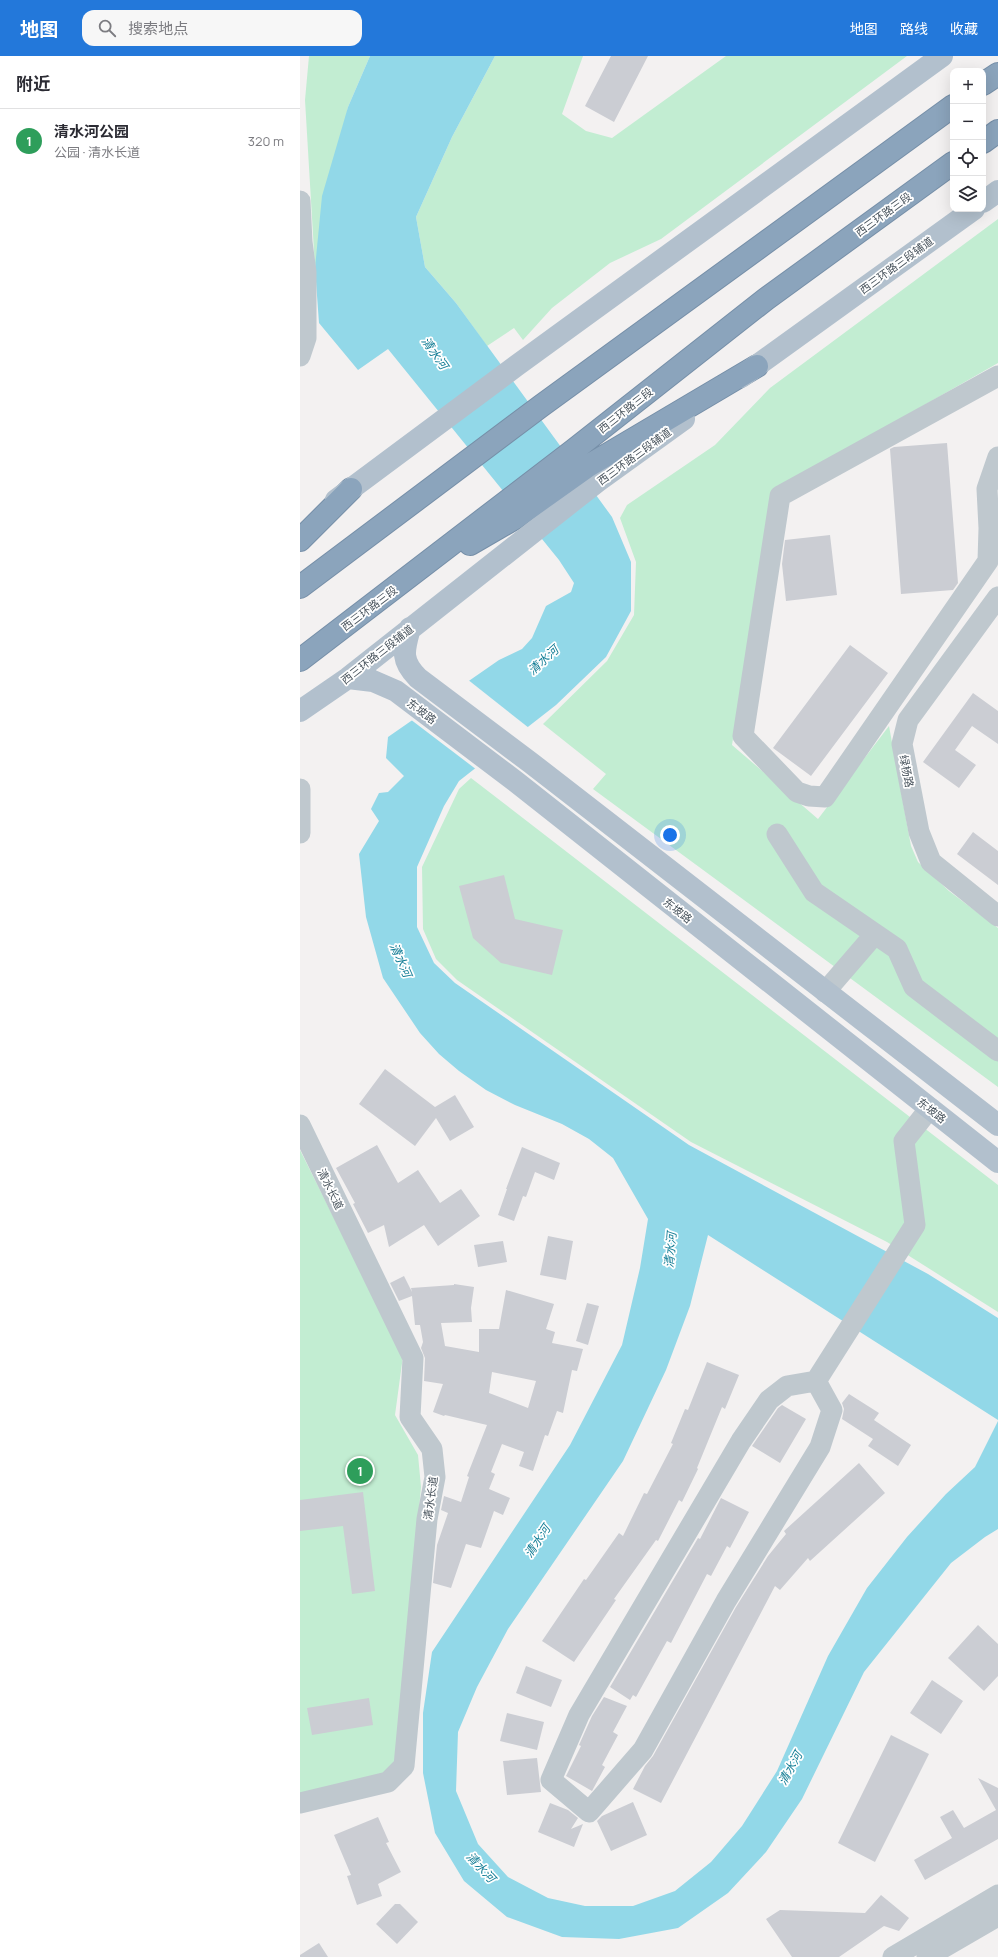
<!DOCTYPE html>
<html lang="zh">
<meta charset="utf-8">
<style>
:root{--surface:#fff;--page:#f7f7f7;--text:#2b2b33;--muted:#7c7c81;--line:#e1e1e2;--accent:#2378da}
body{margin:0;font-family:Manrope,"Noto Sans SC",sans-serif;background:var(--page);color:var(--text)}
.controls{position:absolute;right:12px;top:12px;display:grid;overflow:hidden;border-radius:8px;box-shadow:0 4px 16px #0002}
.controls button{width:36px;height:36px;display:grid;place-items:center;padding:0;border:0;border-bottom:1px solid var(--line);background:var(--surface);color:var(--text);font:20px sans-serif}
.you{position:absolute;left:370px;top:779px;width:14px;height:14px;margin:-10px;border:3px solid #fff;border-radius:50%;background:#1a73e8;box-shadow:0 0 0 6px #1a73e833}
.badge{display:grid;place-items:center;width:26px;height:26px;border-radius:50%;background:var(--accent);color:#fff;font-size:13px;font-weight:700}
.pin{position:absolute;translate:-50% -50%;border:2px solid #fff;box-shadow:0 1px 4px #0006}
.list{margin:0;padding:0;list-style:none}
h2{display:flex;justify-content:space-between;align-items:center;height:52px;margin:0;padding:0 16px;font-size:17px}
h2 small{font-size:13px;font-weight:400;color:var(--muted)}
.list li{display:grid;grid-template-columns:26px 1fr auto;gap:12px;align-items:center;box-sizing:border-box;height:64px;padding:0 16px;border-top:1px solid var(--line)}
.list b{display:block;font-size:15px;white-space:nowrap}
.list p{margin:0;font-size:13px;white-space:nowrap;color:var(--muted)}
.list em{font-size:13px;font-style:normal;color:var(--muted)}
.icon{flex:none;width:22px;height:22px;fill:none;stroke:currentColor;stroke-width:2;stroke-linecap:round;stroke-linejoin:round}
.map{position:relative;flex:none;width:698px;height:1901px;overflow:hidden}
header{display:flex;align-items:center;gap:24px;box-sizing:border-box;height:56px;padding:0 20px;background:var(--accent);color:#fff}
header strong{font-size:19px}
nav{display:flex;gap:22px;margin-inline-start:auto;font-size:14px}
.search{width:280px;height:36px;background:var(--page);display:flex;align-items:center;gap:10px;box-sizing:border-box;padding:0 14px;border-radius:12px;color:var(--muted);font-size:15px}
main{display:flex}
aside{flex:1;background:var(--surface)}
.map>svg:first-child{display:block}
</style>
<header>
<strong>地图</strong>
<div class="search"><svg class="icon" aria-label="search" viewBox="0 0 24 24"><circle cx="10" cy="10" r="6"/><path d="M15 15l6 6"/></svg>搜索地点</div>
<nav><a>地图</a><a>路线</a><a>收藏</a></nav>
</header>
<main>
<aside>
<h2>附近<small></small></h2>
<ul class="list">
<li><span class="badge" style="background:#2e9e5b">1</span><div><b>清水河公园</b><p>公园 · 清水长道</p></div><em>320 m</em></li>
</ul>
</aside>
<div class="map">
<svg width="698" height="1901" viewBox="0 0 698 1901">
<rect width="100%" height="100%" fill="#f3f1f1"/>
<path fill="#c2edd2" d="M 9,0 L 70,0 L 48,51 L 15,212 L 5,44 Z
M 195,0 L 283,0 L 262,58 L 286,75 L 312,82 L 426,0 L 607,0 L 361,183 L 310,207 L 252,252 L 223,284 L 214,272 L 187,290 L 156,247 L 125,211 L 116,161 L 152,81 Z
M 698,163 L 698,307 L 472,436 L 432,689 L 518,763 L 589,670 L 611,790 L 618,806 L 649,835 L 698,872 L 698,1031 L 293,733 L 306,718 L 243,668 L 307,605 L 334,559 L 336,506 L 320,462 L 327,449 L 415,389 L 470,332 Z
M 171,722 L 698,1129 L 698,1256 L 587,1186 L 391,1086 L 157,924 L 136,903 L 123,873 L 122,811 L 159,733 Z
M 0,1094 L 103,1300 L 95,1359 L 118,1399 L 121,1431 L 97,1702 L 84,1720 L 0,1742 Z"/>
<path fill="#92d8e8" d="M 70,0 L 195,0 L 152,81 L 116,161 L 125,211 L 156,247 L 312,461 L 331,506 L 331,555 L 306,601 L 256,649 L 159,725 L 144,750 L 117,811 L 117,871 L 134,907 L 155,927 L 389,1089 L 628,1218 L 698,1262 L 698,1364 L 408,1179 L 390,1250 L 366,1314 L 323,1405 L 208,1573 L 177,1631 L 158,1676 L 156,1735 L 178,1788 L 208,1821 L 248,1842 L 285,1850 L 333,1850 L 375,1835 L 411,1806 L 442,1770 L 477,1715 L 528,1600 L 567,1532 L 607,1481 L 646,1438 L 675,1411 L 698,1365 L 698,1473 L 685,1481 L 651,1507 L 564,1616 L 502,1743 L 466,1796 L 428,1837 L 378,1872 L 319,1883 L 262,1881 L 207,1861 L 164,1825 L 135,1777 L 123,1717 L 123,1657 L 132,1596 L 270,1389 L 322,1289 L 340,1212 L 348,1163 L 313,1102 L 289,1083 L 262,1068 L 215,1049 L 186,1034 L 159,1015 L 139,998 L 120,977 L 83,922 L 66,861 L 59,798 L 79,765 L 71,753 L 79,737 L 88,736 L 104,720 L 86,702 L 88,681 L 199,604 L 222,593 L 232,582 L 246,550 L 271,536 L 274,527 L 259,504 L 88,293 L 58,314 L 19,267 L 15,212 L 22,140 L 48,51 Z"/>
<path fill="#f3f1f1" d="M 167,623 L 229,672 L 177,714 L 110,663 Z"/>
<path fill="#cbcdd3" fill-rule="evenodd" d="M 311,0 L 348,0 L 314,66 L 285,50 Z
M 647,387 L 658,527 L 653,534 L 601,538 L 590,393 L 594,391 Z
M 530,479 L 537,539 L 486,545 L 482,508 L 485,484 Z
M 550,589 L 588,617 L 511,720 L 473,692 Z
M 673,637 L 698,655 L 698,688 L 672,670 L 655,694 L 676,709 L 659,732 L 623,706 Z
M 673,776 L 698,795 L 698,829 L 657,798 Z
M 204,819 L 215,863 L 263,874 L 252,919 L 201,907 L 173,882 L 159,830 Z
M 85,1013 L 135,1051 L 155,1039 L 174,1071 L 150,1085 L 136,1062 L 115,1090 L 59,1048 Z
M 77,1089 L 98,1127 L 118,1114 L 140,1147 L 161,1133 L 180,1160 L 138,1190 L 124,1169 L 89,1191 L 84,1169 L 68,1177 L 53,1148 L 55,1147 L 36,1112 Z
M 222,1091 L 260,1107 L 254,1124 L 235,1116 L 226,1141 L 223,1140 L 214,1165 L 198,1159 L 207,1133 L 206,1133 Z
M 248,1180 L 273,1185 L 266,1224 L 240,1219 Z
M 203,1185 L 207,1206 L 178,1211 L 174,1189 Z
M 104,1220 L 112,1236 L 111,1232 L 154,1229 L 154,1228 L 174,1231 L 171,1252 L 172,1266 L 141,1267 L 145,1290 L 179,1296 L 179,1273 L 199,1273 L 206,1234 L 254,1248 L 246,1273 L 255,1276 L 252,1287 L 283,1293 L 277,1315 L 272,1314 L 263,1357 L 257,1355 L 248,1380 L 245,1379 L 233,1415 L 219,1410 L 224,1396 L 202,1388 L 191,1416 L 195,1418 L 189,1433 L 210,1442 L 203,1459 L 194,1455 L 181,1492 L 166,1488 L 151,1532 L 133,1527 L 137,1489 L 148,1457 L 141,1454 L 144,1440 L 161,1446 L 169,1421 L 167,1420 L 187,1369 L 145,1359 L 144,1360 L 133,1356 L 143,1328 L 124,1325 L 125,1302 L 121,1292 L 123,1286 L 120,1269 L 115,1269 L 112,1240 L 99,1245 L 90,1227 ZM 192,1316 L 236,1325 L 228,1352 L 189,1337 Z
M 287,1247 L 299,1250 L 288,1289 L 276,1285 Z
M 407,1306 L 439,1319 L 425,1353 L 422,1351 L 397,1412 L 398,1413 L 382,1446 L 379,1444 L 358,1485 L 356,1484 L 314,1543 L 316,1544 L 274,1606 L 242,1585 L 284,1523 L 286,1524 L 319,1477 L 323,1480 L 344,1437 L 347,1438 L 373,1388 L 371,1387 L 385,1353 L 388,1354 Z
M 549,1338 L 579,1357 L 574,1364 L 611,1389 L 598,1410 L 568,1390 L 573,1383 L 542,1363 L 544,1353 L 542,1347 Z
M 482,1349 L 506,1363 L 480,1407 L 452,1390 L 478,1352 Z
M 559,1407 L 585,1437 L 510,1505 L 508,1502 L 480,1534 L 475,1530 L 361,1747 L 333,1733 L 345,1710 L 353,1700 L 436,1551 L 468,1500 L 486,1478 L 484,1475 Z
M 63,1436 L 75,1535 L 52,1538 L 43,1470 L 0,1475 L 0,1444 Z
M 421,1442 L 449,1456 L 430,1492 L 427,1490 L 411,1520 L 407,1518 L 371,1587 L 367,1585 L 336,1641 L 333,1639 L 330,1644 L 310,1631 L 398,1482 L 400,1483 Z
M 678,1569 L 698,1588 L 698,1620 L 684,1635 L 648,1602 Z
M 226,1610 L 262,1624 L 251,1651 L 216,1637 Z
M 632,1624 L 663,1645 L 641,1678 L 610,1657 Z
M 304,1641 L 327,1650 L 313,1676 L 318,1679 L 302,1709 L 305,1711 L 292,1735 L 266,1720 L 281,1690 L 279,1689 L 292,1660 Z
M 69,1642 L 73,1669 L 12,1679 L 7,1652 Z
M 207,1657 L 244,1666 L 237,1694 L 200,1685 Z
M 591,1679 L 629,1698 L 575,1806 L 538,1787 Z
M 237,1702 L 241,1736 L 207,1739 L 203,1705 Z
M 678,1722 L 698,1732 L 698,1783 L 625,1824 L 614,1804 L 652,1782 L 640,1761 L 653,1754 L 664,1772 L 696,1754 Z
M 333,1746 L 347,1779 L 311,1795 L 297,1765 L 302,1760 Z
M 250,1747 L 268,1754 L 278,1762 L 271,1773 L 283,1768 L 274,1791 L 238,1776 Z
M 78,1761 L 89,1786 L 86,1787 L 101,1816 L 78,1828 L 82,1840 L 57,1849 L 47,1820 L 51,1819 L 34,1779 Z
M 581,1839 L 609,1862 L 599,1875 L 584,1870 L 539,1901 L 492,1901 L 466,1863 L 480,1854 L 565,1857 Z
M 95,1848 L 100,1848 L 118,1866 L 97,1888 L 76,1868 Z
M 19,1887 L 28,1901 L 0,1901 L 0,1899 Z"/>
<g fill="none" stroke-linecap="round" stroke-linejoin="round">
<g stroke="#768fa8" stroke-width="24">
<path id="highway" d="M 683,28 L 698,18
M 683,86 L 698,75
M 0,484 L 51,433
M 170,488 L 215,462 L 288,410 L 457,310
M 0,531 L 241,350 L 653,50
M 0,604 L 274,394 L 466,243 L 653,107"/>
</g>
<path stroke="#bfc8ce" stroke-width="21" d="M 0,145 L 2,186 L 6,216 L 6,282 L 0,300
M 698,320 L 480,440 L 443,680 L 497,736 L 509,740 L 525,741 L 688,505 L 689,472 L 687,433 L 698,401
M 698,541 L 608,664 L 602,688 L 619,776 L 631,806 L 698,860
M 0,733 L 0,777
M 477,778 L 514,836 L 597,893 L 614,931 L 698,995
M 525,936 L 575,878
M 0,1069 L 113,1302 L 110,1361 L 132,1393 L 135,1421 L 127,1463 L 104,1710 L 88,1726 L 0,1747
M 516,1325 L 532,1354 L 520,1391 L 426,1545 L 343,1694 L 289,1756 L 251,1724 L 279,1659 L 441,1385 L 469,1344 L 487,1330 L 516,1325 L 615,1169 L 604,1085 L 630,1052
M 593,1901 L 698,1839
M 627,1901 L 698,1860"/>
<path stroke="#b2c0cd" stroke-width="22" d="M 683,146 L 698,135
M 441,321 L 674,153
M 36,444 L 216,310 L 642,0
M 110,572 C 104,594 100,604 118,622 L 231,707 L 698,1069
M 48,622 L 73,625 L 96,635 L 215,725 L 698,1106
M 0,655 L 48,622 L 298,425 L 384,363"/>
<use href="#highway" stroke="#8ba4bc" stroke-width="22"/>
</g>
<g text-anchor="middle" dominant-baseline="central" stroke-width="3.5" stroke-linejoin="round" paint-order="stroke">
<g font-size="11" fill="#49545d" stroke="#fff">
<text transform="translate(583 158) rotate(-36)">西三环路三段</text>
<text transform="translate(596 209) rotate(-36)">西三环路三段辅道</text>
<text transform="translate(325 354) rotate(-38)">西三环路三段</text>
<text transform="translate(334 400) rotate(-36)">西三环路三段辅道</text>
<text transform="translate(69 552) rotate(-37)">西三环路三段</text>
<text transform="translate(77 598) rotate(-38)">西三环路三段辅道</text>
<text transform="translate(122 655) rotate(37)">东坡路</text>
<text transform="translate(607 715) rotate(79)">绿杨路</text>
<text transform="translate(378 854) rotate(38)">东坡路</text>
<text transform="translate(632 1054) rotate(38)">东坡路</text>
<text transform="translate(31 1133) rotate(64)">清水长道</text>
<text transform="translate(130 1442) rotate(-82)">清水长道</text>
</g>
<g font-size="12" font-style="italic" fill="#147e96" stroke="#fff">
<text transform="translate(135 297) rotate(55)">清水河</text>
<text transform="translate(243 604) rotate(-42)">清水河</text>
<text transform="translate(101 904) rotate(66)">清水河</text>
<text transform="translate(370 1194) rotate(-85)">清水河</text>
<text transform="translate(237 1485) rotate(-56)">清水河</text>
<text transform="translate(490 1712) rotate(-61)">清水河</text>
<text transform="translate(181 1811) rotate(47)">清水河</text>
</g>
</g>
</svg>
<div class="controls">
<button>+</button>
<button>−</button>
<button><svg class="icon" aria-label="locate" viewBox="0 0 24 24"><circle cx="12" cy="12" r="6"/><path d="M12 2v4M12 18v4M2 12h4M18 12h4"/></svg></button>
<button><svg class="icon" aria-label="layers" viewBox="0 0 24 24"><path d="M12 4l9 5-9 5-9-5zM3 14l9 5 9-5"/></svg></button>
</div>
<div class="you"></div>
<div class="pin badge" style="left:60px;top:1415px;background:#2e9e5b">1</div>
</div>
</main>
